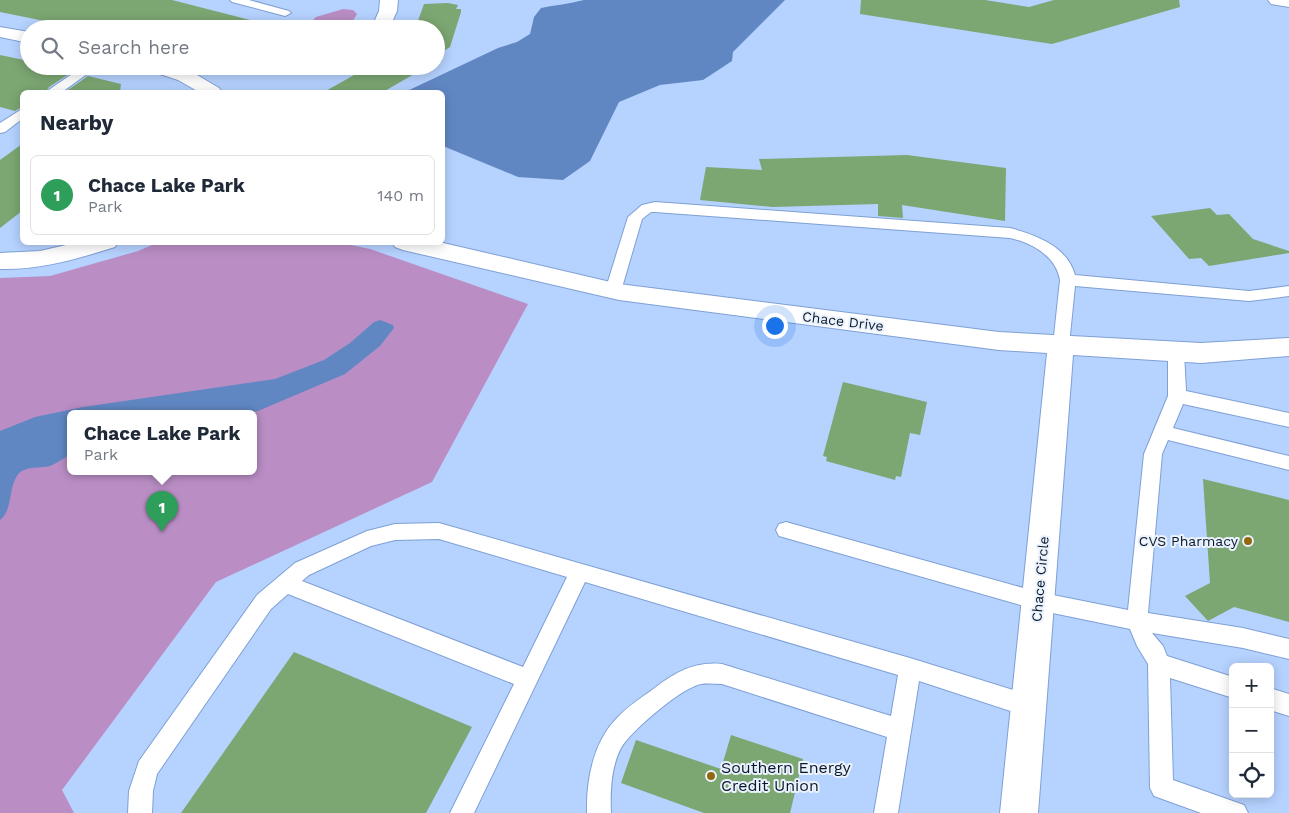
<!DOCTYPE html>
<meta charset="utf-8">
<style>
:root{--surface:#fff;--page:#f2f2f3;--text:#1f2937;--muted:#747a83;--line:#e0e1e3;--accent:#926911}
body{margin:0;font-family:"Work Sans",sans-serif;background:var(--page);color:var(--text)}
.controls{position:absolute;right:15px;bottom:15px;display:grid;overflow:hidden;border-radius:8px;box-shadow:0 2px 12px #0003}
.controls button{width:45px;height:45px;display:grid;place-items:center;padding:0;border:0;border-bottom:1px solid var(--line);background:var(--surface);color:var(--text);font:25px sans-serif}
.you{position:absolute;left:774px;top:325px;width:18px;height:18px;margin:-12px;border:4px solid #fff;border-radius:50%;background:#1a73e8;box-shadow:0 0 0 8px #1a73e833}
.badge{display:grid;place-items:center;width:32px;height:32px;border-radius:50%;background:var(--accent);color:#fff;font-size:16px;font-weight:700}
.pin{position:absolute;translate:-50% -41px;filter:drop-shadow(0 1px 2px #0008)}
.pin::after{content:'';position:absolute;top:26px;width:18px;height:15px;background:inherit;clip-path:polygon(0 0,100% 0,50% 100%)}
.popup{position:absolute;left:67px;top:410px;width:190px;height:65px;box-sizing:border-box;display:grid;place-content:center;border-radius:8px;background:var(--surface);filter:drop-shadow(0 1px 4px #0005);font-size:16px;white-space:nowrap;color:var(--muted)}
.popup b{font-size:19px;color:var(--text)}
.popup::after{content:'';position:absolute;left:50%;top:100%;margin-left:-10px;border:10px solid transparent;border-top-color:var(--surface)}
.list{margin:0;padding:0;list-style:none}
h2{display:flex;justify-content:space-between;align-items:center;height:65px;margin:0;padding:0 20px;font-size:21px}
h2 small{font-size:16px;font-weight:400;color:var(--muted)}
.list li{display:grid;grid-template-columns:32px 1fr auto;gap:15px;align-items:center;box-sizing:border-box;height:80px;margin:0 10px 10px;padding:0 10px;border:1px solid var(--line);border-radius:8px}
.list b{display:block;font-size:19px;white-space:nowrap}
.list p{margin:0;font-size:16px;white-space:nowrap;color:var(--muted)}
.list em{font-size:16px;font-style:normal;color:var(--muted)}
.icon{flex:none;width:28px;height:28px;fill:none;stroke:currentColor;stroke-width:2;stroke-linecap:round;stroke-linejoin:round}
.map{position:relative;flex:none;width:1289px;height:813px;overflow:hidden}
.search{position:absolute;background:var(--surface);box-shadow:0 2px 12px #0003;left:20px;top:20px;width:425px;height:55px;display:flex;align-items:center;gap:12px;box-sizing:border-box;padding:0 18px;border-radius:28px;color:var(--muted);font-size:19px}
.panel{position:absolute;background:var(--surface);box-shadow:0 2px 12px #0003;left:20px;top:90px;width:425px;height:155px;border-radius:8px}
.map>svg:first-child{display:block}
</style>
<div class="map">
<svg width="1289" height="813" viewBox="0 0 1289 813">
<rect width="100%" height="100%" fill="#b6d2ff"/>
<path fill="#ba8ec5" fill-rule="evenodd" d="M 343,9 L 353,10 L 357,14 L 348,29 L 310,29 L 309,24 L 316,17 Z
M 336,242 L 370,249 L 528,304 L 432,482 L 216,582 L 62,790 L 74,813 L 0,813 L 0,278 L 50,276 L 138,251 L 157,243 ZM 71,413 L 253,413 L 253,471 L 71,471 Z"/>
<path fill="#6187c3" d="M 584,0 L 785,0 L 733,52 L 732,61 L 703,80 L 660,85 L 619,102 L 590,161 L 563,180 L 518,177 L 443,146 L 442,92 L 405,92 L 498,48 L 517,42 L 530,34 L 534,17 L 541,8 C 555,5 569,4 584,0 Z
M 380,320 L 393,325 L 394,328 L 380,346 L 345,374 L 258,411 L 239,413 L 71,413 L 71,454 C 64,458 57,463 50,466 C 39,469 24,465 17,476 C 8,489 13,510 0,520 L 0,431 L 35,417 L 83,407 L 275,379 L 324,360 L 350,343 L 374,322 Z"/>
<path fill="#7ca672" d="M 0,0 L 172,0 L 281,28 L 84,29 L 0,12 Z
M 861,0 L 985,0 L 1029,7 L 1054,0 L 1179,0 L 1180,7 L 1052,44 L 860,14 Z
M 448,3 L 458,5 L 456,9 L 461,9 L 461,12 L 450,47 L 436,56 L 436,29 L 415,29 L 424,4 Z
M 0,55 L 29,61 L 29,66 L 57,66 L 72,72 L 49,87 L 46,92 L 22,92 L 22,107 L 15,111 L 0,107 Z
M 370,66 L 428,66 L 383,92 L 324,92 Z
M 88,76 L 121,84 L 120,92 L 65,92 Z
M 22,144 L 22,211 L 0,228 L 0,160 Z
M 907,155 L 1006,168 L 1005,221 L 902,205 L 903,218 L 878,216 L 878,204 L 773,207 L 700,200 L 706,167 L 762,170 L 759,159 Z
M 1210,208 L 1217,215 L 1229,214 L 1253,239 L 1289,251 L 1289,253 L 1209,266 L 1201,258 L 1189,259 L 1151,216 Z
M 843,382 L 927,402 L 920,435 L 910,433 L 901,477 L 896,476 L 895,480 L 826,461 L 827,457 L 823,456 Z
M 1203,479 L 1289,500 L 1289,622 L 1234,607 L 1208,621 L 1185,596 L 1210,583 Z
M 294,652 L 472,727 L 426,813 L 181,813 Z
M 731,735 L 803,759 L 790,813 L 704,813 L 621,783 L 636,740 L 721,769 Z"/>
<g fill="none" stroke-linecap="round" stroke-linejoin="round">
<g stroke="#7ea0d5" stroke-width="2">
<path id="service" d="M 230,0 L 249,0 L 289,11 L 291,13 L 285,16 L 232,2 Z
M 84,66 L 98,66 L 62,92 L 48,92 L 50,89 Z
M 22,109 L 22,119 L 5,132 L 0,133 L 0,123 Z
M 655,202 L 1010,228 C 1036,235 1067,246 1075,275 L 1249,291 L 1289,286 L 1289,296 L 1249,301 L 1075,286 L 1069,345 L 1067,349 L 1061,351 L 1055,349 L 1053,345 L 1060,280 C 1056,256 1032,243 1010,238 L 655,212 L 651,212 L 642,219 L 621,291 L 619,295 L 613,296 L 607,295 L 605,291 L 628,217 L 642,205 Z
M 1176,346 L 1182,348 L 1184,352 L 1186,391 L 1289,413 L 1289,427 L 1183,404 L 1173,428 L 1289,456 L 1289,470 L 1168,440 L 1162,454 L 1148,613 L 1243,628 L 1289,639 L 1289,659 L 1243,648 L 1152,633 L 1163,646 L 1167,656 L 1233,677 L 1233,698 L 1170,678 L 1173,780 L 1244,805 L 1248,813 L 1201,813 L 1154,796 L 1150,788 L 1148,664 L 1137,646 L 1130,629 L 1038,610 L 779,536 L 776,530 L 779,524 L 786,522 L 1038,592 L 1128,610 L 1144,454 L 1168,396 L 1168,352 L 1170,348 Z
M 439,523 L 910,658 L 1029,695 L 1037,698 L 1040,706 L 1037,714 L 1029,717 L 919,681 L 898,813 L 874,813 L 887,737 L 722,684 C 713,684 703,682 695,686 C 676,693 631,731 621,748 C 611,767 610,792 611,813 L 587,813 C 586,781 593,743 616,719 C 626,708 639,699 652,690 C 674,673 694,661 722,664 L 891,716 L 898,675 L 585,582 L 474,813 L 450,813 L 514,684 L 288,594 L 271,609 L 157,774 L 153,791 L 152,813 L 128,813 L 129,791 L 139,761 L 257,595 L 295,563 L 367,531 L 395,524 ZM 439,539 L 567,577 L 523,667 L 302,581 L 309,575 L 371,546 L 395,540 Z
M 1270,688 L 1289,694 L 1289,716 L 1270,710 Z"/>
</g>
<g stroke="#7ea0d5" stroke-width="2">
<path id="minor" d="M 380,0 L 398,0 L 397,11 L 389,29 L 371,29 L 379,11 Z
M 1268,0 L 1289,0 L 1289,7 L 1271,4 Z
M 0,27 L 29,32 L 29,43 L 0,37 Z
M 146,66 L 175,66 L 192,72 L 219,88 L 222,92 L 199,92 L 178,80 L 148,70 Z
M 79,242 L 118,242 L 115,247 C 77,259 40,270 0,269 L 0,253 L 40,251 Z
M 392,242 L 439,242 L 619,284 L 999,332 L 1201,343 L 1289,338 L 1289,356 L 1201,363 L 1073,355 L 1038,813 L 1000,813 L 1047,353 L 999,350 L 619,300 L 403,250 L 395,247 Z"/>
</g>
<use href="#service" fill="#fff" fill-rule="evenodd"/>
<use href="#minor" fill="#fff" fill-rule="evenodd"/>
</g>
<g fill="#926911" stroke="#eaf2fd" stroke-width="2">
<circle cx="1248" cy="541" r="5"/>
<circle cx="711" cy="776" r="5"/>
</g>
<g text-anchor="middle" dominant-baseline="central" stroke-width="4" stroke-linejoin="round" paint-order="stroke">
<g font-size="14" fill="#0b172b" stroke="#eaf2fd">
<text transform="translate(843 321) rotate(7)">Chace Drive</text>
<text transform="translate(1040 579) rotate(-85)">Chace Circle</text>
</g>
<g font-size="14" fill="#0b172b" stroke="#eaf2fd" text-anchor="end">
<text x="1238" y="541">CVS Pharmacy</text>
</g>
<g font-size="16" fill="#0b172b" stroke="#eaf2fd" text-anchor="start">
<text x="721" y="767">Southern Energy<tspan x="721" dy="18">Credit Union</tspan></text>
</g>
</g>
</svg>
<div class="controls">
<button>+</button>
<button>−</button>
<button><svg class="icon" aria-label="locate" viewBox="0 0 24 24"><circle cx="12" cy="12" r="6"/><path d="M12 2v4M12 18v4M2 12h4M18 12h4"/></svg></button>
</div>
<div class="you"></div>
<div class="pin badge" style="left:162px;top:532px;background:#2e9e5b">1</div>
<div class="popup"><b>Chace Lake Park</b>Park</div>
<div class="search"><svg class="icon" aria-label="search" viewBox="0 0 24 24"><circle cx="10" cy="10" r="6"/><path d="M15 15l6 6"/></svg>Search here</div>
<section class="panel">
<h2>Nearby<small></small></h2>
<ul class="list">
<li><span class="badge" style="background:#2e9e5b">1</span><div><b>Chace Lake Park</b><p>Park</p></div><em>140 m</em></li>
</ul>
</section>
</div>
